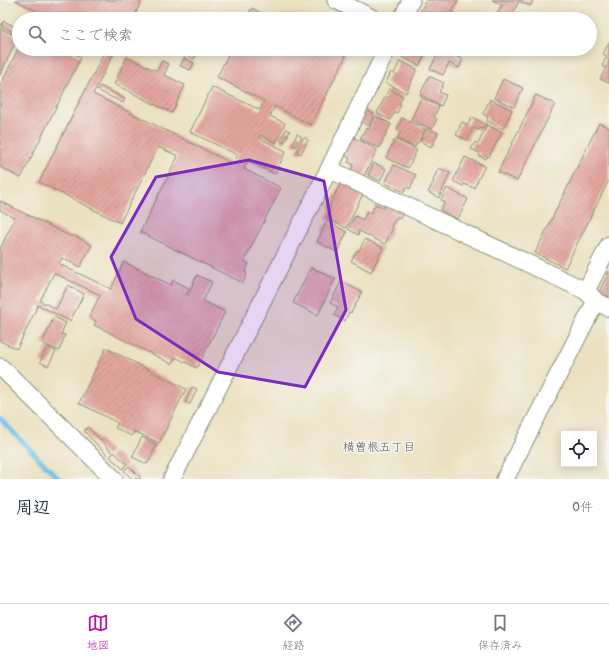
<!DOCTYPE html>
<html lang="ja">
<meta charset="utf-8">
<style>
:root{--surface:#fff;--page:#f2f2f3;--text:#1f2937;--muted:#747a83;--line:#e0e1e3;--accent:#b5179e}
body{margin:0;font-family:"Balsamiq Sans","Klee One",sans-serif;background:var(--page);color:var(--text)}
.controls{position:absolute;right:12px;bottom:12px;display:grid;overflow:hidden;border-radius:0px;box-shadow:0 2px 10px #0003}
.controls button{width:36px;height:36px;display:grid;place-items:center;padding:0;border:0;border-bottom:1px solid var(--line);background:var(--surface);color:var(--text);font:20px sans-serif}
.list{margin:0;padding:0;list-style:none}
h2{display:flex;justify-content:space-between;align-items:center;height:52px;margin:0;padding:0 16px;font-size:17px}
h2 small{font-size:13px;font-weight:400;color:var(--muted)}
.icon{flex:none;width:22px;height:22px;fill:none;stroke:currentColor;stroke-width:2;stroke-linecap:round;stroke-linejoin:round}
.map{position:relative;flex:none;width:609px;height:479px;overflow:hidden}
.search{position:absolute;background:var(--surface);box-shadow:0 2px 10px #0003;left:12px;right:12px;top:12px;height:44px;display:flex;align-items:center;gap:10px;box-sizing:border-box;padding:0 14px;border-radius:22px;color:var(--muted);font-size:15px}
.sheet{height:124px;background:var(--surface)}
nav{display:flex;justify-content:space-around;align-items:center;box-sizing:border-box;height:56px;border-top:1px solid var(--line);background:var(--surface);font-size:11px;color:var(--muted)}
nav a{display:grid;justify-items:center;gap:2px}
nav .on{color:var(--accent)}
.map>svg:first-child{display:block}
</style>
<div class="map">
<svg width="609" height="479" viewBox="0 0 609 479">
<defs>
<pattern id="building-hatch" width="6" height="6" patternUnits="userSpaceOnUse"><rect width="6" height="6" fill="#e3a59f"/><path d="M-1 1l2-2M0 6l6-6M5 7l2-2" fill="none" stroke="#b78882"/></pattern>
</defs>
<rect width="100%" height="100%" fill="#f6f6f2"/>
<filter id="ink" filterUnits="userSpaceOnUse"><feTurbulence type="fractalNoise" baseFrequency=".025" numOctaves="2"/><feDisplacementMap in="SourceGraphic" scale="8" xChannelSelector="R" yChannelSelector="G"/><feConvolveMatrix kernelMatrix="1 2 1 2 8 2 1 2 1" color-interpolation-filters="sRGB"/></filter>
<filter id="wash" filterUnits="userSpaceOnUse"><feTurbulence type="fractalNoise" baseFrequency=".012" numOctaves="4" result="noise"/><feDisplacementMap in="SourceGraphic" scale="16" xChannelSelector="R" yChannelSelector="G"/><feGaussianBlur stdDeviation="0.9" result="paint"/><feColorMatrix in="noise" values="0 0 0 0 0 0 0 0 0 0 0 0 0 0 0 0 0 1.4 0 .05"/><feComposite in="paint" operator="in"/></filter>
<g filter="url(#wash)">
<rect width="100%" height="100%" fill="#ebe1c0"/>
<g fill="none" stroke-linecap="round" stroke-linejoin="round">
<path stroke="#6cc0e8" stroke-width="5" d="M 0,419 L 59,479"/>
</g>
<g id="blocks">
<path fill="url(#building-hatch)" d="M 15,0 L 142,0 L 133,19 L 53,19 Z
M 426,0 L 458,0 L 448,19 L 417,19 Z
M 492,0 L 533,0 L 530,6 L 519,1 L 510,19 L 507,19 L 497,14 L 502,5 Z
M 252,8 L 272,19 L 246,19 Z
M 4,21 L 19,29 L 19,35 L 1,26 Z
M 0,28 L 18,37 L 0,75 Z
M 609,42 L 609,57 L 603,54 Z
M 18,49 L 66,49 L 81,57 L 21,178 L 0,167 L 0,86 Z
M 106,49 L 116,49 L 93,94 L 233,164 L 238,155 L 190,132 L 212,87 L 260,110 L 264,101 L 217,77 L 231,49 L 332,49 L 346,56 L 311,125 L 275,106 L 270,116 L 285,123 L 276,143 L 260,135 L 259,138 L 286,151 L 275,174 L 248,161 L 244,169 L 281,188 L 244,261 L 249,264 L 245,272 L 247,273 L 243,283 L 140,232 L 178,156 L 158,147 L 120,223 L 39,182 Z
M 190,49 L 201,49 L 198,54 L 197,53 L 194,59 L 187,55 Z
M 406,49 L 428,49 L 419,66 L 402,57 Z
M 440,49 L 448,49 L 457,53 L 455,56 L 463,59 L 459,68 L 449,63 L 443,75 L 430,69 Z
M 127,57 L 157,71 L 162,61 L 169,64 L 164,75 L 185,85 L 172,113 L 114,84 Z
M 184,58 L 194,63 L 190,70 L 180,66 Z
M 606,58 L 609,59 L 609,83 L 600,79 L 606,68 L 602,66 Z
M 400,61 L 417,69 L 406,93 L 386,83 L 391,72 L 394,74 Z
M 429,76 L 444,83 L 439,92 L 446,95 L 441,106 L 420,95 Z
M 503,79 L 523,88 L 514,107 L 494,98 Z
M 100,86 L 125,99 L 123,103 L 97,90 Z
M 389,89 L 403,96 L 399,104 L 401,105 L 397,113 L 395,112 L 390,120 L 377,113 Z
M 536,95 L 555,104 L 517,181 L 498,172 Z
M 421,98 L 439,106 L 434,117 L 437,119 L 432,129 L 411,120 Z
M 490,99 L 512,110 L 503,129 L 487,121 L 488,117 L 483,114 Z
M 364,109 L 374,114 L 369,126 L 359,121 Z
M 375,116 L 391,124 L 379,148 L 360,139 L 366,128 L 369,129 Z
M 472,117 L 486,124 L 483,129 L 480,128 L 479,130 L 473,128 L 467,140 L 456,135 L 462,122 L 468,125 Z
M 402,118 L 425,129 L 418,143 L 417,142 L 415,147 L 397,139 L 401,132 L 397,129 Z
M 599,123 L 609,128 L 609,180 L 565,268 L 535,253 Z
M 487,125 L 502,132 L 489,157 L 487,156 L 486,159 L 479,156 L 480,153 L 471,149 L 475,142 L 478,144 Z
M 427,128 L 438,133 L 431,147 L 420,141 Z
M 286,129 L 290,131 L 284,143 L 280,140 Z
M 297,134 L 302,137 L 296,147 L 292,144 Z
M 351,136 L 377,150 L 364,176 L 351,170 L 353,165 L 348,162 L 350,158 L 342,154 Z
M 304,137 L 308,140 L 301,154 L 296,152 Z
M 395,139 L 417,150 L 408,168 L 386,158 Z
M 465,157 L 485,166 L 474,188 L 464,184 L 463,186 L 453,181 Z
M 374,163 L 386,169 L 380,181 L 368,175 Z
M 394,165 L 416,175 L 410,189 L 406,187 L 404,192 L 385,183 Z
M 439,168 L 450,173 L 439,198 L 428,192 L 434,181 L 433,180 Z
M 342,180 L 364,192 L 346,228 L 326,218 L 331,208 L 329,207 Z
M 447,188 L 468,199 L 458,219 L 440,210 L 445,202 L 441,200 Z
M 0,201 L 72,237 L 73,235 L 92,245 L 80,267 L 62,258 L 59,264 L 111,289 L 124,262 L 171,285 L 173,280 L 189,288 L 186,294 L 188,295 L 197,275 L 212,282 L 203,301 L 225,312 L 197,368 L 175,357 L 172,364 L 94,325 L 96,321 L 89,317 L 100,295 L 54,273 L 40,301 L 56,309 L 68,285 L 84,294 L 70,321 L 38,305 L 17,349 L 0,341 L 0,328 L 1,325 L 0,325 L 0,249 L 15,218 L 0,210 Z
M 386,203 L 403,212 L 400,218 L 397,217 L 391,227 L 393,228 L 385,244 L 359,231 L 358,235 L 348,229 L 355,216 L 363,220 L 367,211 L 371,213 L 376,204 L 384,208 Z
M 327,221 L 347,232 L 337,252 L 317,242 Z
M 365,239 L 383,248 L 371,272 L 351,261 L 357,250 L 359,251 Z
M 311,267 L 335,279 L 318,315 L 293,303 Z
M 609,271 L 609,297 L 599,292 Z
M 341,282 L 362,292 L 351,313 L 349,312 L 345,321 L 334,315 L 338,307 L 330,303 Z
M 54,317 L 66,323 L 61,334 L 65,335 L 59,351 L 42,343 Z
M 47,347 L 56,351 L 48,366 L 40,362 Z
M 106,348 L 186,389 L 159,443 L 134,431 L 132,436 L 115,428 L 118,423 L 79,403 Z
M 192,387 L 197,389 L 190,404 L 185,402 Z
M 88,427 L 111,451 L 107,455 L 84,431 Z
M 142,437 L 157,445 L 147,464 L 132,457 Z
M 114,452 L 127,464 L 123,469 L 110,457 Z
M 129,466 L 141,478 L 139,479 L 132,479 L 124,471 Z"/>
</g>
</g>
<g filter="url(#ink)">
<use href="#blocks" fill-opacity="0" stroke="#858f7a" stroke-width="1"/>
<g fill="none" stroke-linecap="round" stroke-linejoin="round">
<g stroke="#858f7a" stroke-width="19">
<path id="street" d="M 336,0 L 374,19
M 402,19 L 411,0
M 329,169 L 586,291 L 596,301 L 609,308
M 586,291 L 609,245
M 0,367 L 5,371 L 114,479
M 172,479 L 329,169 L 387,49
M 505,479 L 596,301"/>
</g>
<use href="#street" stroke="#fff" stroke-width="17"/>
</g>
</g>
<path fill="#7b2cbf" fill-opacity="0.2" stroke="#7b2cbf" stroke-width="3" stroke-linejoin="round" d="M 249,160 L 324,181 L 346,310 L 305,387 L 218,372 L 136,319 L 111,257 L 156,177 Z"/>
<g text-anchor="middle" dominant-baseline="central" stroke-width="3" stroke-linejoin="round" paint-order="stroke">
<g font-size="12" fill="#646159" stroke="#f6f6f2">
<text x="379" y="447">横曽根五丁目</text>
</g>
</g>
</svg>
<div class="controls">
<button><svg class="icon" aria-label="locate" viewBox="0 0 24 24"><circle cx="12" cy="12" r="6"/><path d="M12 2v4M12 18v4M2 12h4M18 12h4"/></svg></button>
</div>
<div class="search"><svg class="icon" aria-label="search" viewBox="0 0 24 24"><circle cx="10" cy="10" r="6"/><path d="M15 15l6 6"/></svg>ここで検索</div>
</div>
<section class="sheet">
<h2>周辺<small>0件</small></h2>
<ul class="list">
</ul>
</section>
<nav>
<a class="on"><svg class="icon" aria-label="map" viewBox="0 0 24 24"><path d="M3 6l6-2 6 2 6-2v14l-6 2-6-2-6 2zM9 4v14M15 6v14"/></svg>地図</a>
<a><svg class="icon" aria-label="directions" viewBox="0 0 24 24"><path d="M12 3l9 9-9 9-9-9zM9 14v-3h6M13 9l2 2-2 2"/></svg>経路</a>
<a><svg class="icon" aria-label="saved" viewBox="0 0 24 24"><path d="M7 4h10v16l-5-4-5 4z"/></svg>保存済み</a>
</nav>
